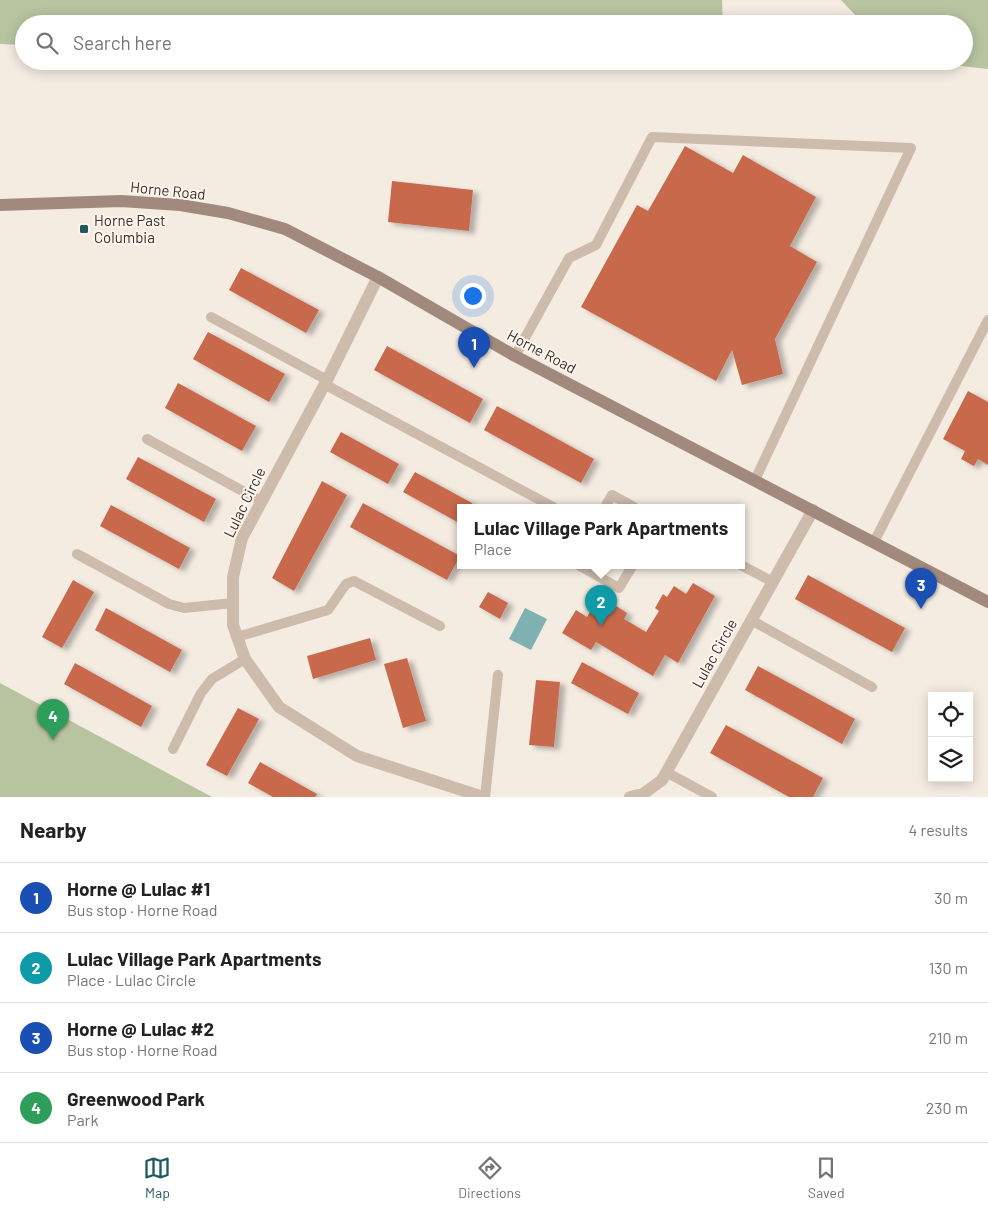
<!DOCTYPE html>
<meta charset="utf-8">
<style>
:root{--surface:#fff;--page:#f6f6f6;--text:#222;--muted:#767676;--line:#e0e0e0;--accent:#1f5a5e}
body{margin:0;font-family:Barlow,sans-serif;background:var(--page);color:var(--text)}
.controls{position:absolute;right:15px;bottom:15px;display:grid;overflow:hidden;border-radius:0px;box-shadow:0 2px 12px #0003}
.controls button{width:45px;height:45px;display:grid;place-items:center;padding:0;border:0;border-bottom:1px solid var(--line);background:var(--surface);color:var(--text);font:25px sans-serif}
.you{position:absolute;left:472px;top:295px;width:18px;height:18px;margin:-12px;border:4px solid #fff;border-radius:50%;background:#1a73e8;box-shadow:0 0 0 8px #1a73e833}
.badge{display:grid;place-items:center;width:32px;height:32px;border-radius:50%;background:var(--accent);color:#fff;font-size:16px;font-weight:700}
.pin{position:absolute;translate:-50% -41px;filter:drop-shadow(0 1px 2px #0008)}
.pin::after{content:'';position:absolute;top:26px;width:18px;height:15px;background:inherit;clip-path:polygon(0 0,100% 0,50% 100%)}
.popup{position:absolute;left:457px;top:504px;width:288px;height:65px;box-sizing:border-box;display:grid;place-content:center;border-radius:0px;background:var(--surface);filter:drop-shadow(0 1px 4px #0005);font-size:16px;white-space:nowrap;color:var(--muted)}
.popup b{font-size:19px;color:var(--text)}
.popup::after{content:'';position:absolute;left:50%;top:100%;margin-left:-10px;border:10px solid transparent;border-top-color:var(--surface)}
.list{margin:0;padding:0;list-style:none}
h2{display:flex;justify-content:space-between;align-items:center;height:65px;margin:0;padding:0 20px;font-size:21px}
h2 small{font-size:16px;font-weight:400;color:var(--muted)}
.list li{display:grid;grid-template-columns:32px 1fr auto;gap:15px;align-items:center;box-sizing:border-box;height:70px;padding:0 20px;border-top:1px solid var(--line)}
.list b{display:block;font-size:19px;white-space:nowrap}
.list p{margin:0;font-size:16px;white-space:nowrap;color:var(--muted)}
.list em{font-size:16px;font-style:normal;color:var(--muted)}
.icon{flex:none;width:28px;height:28px;fill:none;stroke:currentColor;stroke-width:2;stroke-linecap:round;stroke-linejoin:round}
.map{position:relative;flex:none;width:988px;height:797px;overflow:hidden}
.search{position:absolute;background:var(--surface);box-shadow:0 2px 12px #0003;left:15px;right:15px;top:15px;height:55px;display:flex;align-items:center;gap:12px;box-sizing:border-box;padding:0 18px;border-radius:28px;color:var(--muted);font-size:19px}
.sheet{height:345px;background:var(--surface)}
nav{display:flex;justify-content:space-around;align-items:center;box-sizing:border-box;height:70px;border-top:1px solid var(--line);background:var(--surface);font-size:14px;color:var(--muted)}
nav a{display:grid;justify-items:center;gap:2px}
nav .on{color:var(--accent)}
.map>svg:first-child{display:block}
</style>
<div class="map">
<svg width="988" height="797" viewBox="0 0 988 797">
<defs>
<filter id="shadow"><feDropShadow dx="5.5" dy="3" stdDeviation="2.5" flood-color="#0004"/></filter>
</defs>
<rect width="100%" height="100%" fill="#f4ebe1"/>
<path fill="#b8c4a0" d="M 0,0 L 722,0 L 723,24 L 24,24 L 24,45 L 0,44 Z
M 841,0 L 988,0 L 988,69 L 952,65 L 939,61 L 964,61 L 964,24 L 866,24 L 858,18 Z
M 0,683 L 212,797 L 0,797 Z"/>
<path fill="#7fb0b2" d="M 525,608 L 547,619 L 531,650 L 509,639 Z"/>
<path fill="#c8694b" filter="url(#shadow)" d="M 685,146 L 733,173 L 743,155 L 816,197 L 790,246 L 817,262 L 775,339 L 783,374 L 742,385 L 732,350 L 716,381 L 581,307 L 637,205 L 648,211 Z
M 392,181 L 473,190 L 469,231 L 388,222 Z
M 241,268 L 319,310 L 306,333 L 229,290 Z
M 208,332 L 285,374 L 269,402 L 193,359 Z
M 387,346 L 483,399 L 470,423 L 374,370 Z
M 178,383 L 256,426 L 242,451 L 165,408 Z
M 968,391 L 988,402 L 988,465 L 978,459 L 974,466 L 961,459 L 965,451 L 943,439 Z
M 497,406 L 594,459 L 581,483 L 484,430 Z
M 341,432 L 399,464 L 388,484 L 330,452 Z
M 138,457 L 216,499 L 204,522 L 126,479 Z
M 415,472 L 472,503 L 470,507 L 461,507 L 461,524 L 403,492 Z
M 322,481 L 347,495 L 294,591 L 272,578 Z
M 363,503 L 460,556 L 447,580 L 350,527 Z
M 111,505 L 190,548 L 179,569 L 100,526 Z
M 808,575 L 905,628 L 892,652 L 795,599 Z
M 73,580 L 94,592 L 62,648 L 42,637 Z
M 693,583 L 715,596 L 678,663 L 665,655 L 653,676 L 596,642 L 591,650 L 562,633 L 576,610 L 587,617 L 595,603 L 609,611 L 613,604 L 627,613 L 624,619 L 646,632 L 659,611 L 655,608 L 663,594 L 667,597 L 674,586 L 686,594 Z
M 488,592 L 508,603 L 500,619 L 479,607 Z
M 106,608 L 182,650 L 170,672 L 95,630 Z
M 370,638 L 376,660 L 313,679 L 307,656 Z
M 407,658 L 426,721 L 403,728 L 384,664 Z
M 582,662 L 639,693 L 628,714 L 571,683 Z
M 75,663 L 152,706 L 141,727 L 64,684 Z
M 758,666 L 855,719 L 842,744 L 745,690 Z
M 536,680 L 560,682 L 554,747 L 529,745 Z
M 238,708 L 259,719 L 227,776 L 206,765 Z
M 726,725 L 823,778 L 813,797 L 789,797 L 710,753 Z
M 260,762 L 317,794 L 315,797 L 273,797 L 248,783 Z"/>
<g fill="none" stroke-linecap="round" stroke-linejoin="round">
<path stroke="#cdbbac" stroke-width="10" d="M 211,317 L 327,380
M 515,356 L 569,258 L 596,245 L 652,137 L 911,148 L 755,480
M 324,384 L 553,507
M 147,439 L 261,501
M 605,507 L 612,495 L 634,507
M 874,542 L 988,320
M 77,554 L 169,604 L 184,608 L 233,603
M 578,565 L 619,588 L 633,565
M 741,565 L 773,582
M 751,620 L 872,687
M 237,637 L 328,610 L 346,584 L 354,581 L 440,626
M 173,749 L 201,693 L 212,679 L 245,659
M 666,772 L 712,797
M 485,797 L 498,675"/>
<path stroke="#cdbbac" stroke-width="12" d="M 378,277 L 327,380 L 242,538 L 233,577 L 233,625 L 245,659 L 279,707 L 357,756 L 483,797
M 630,797 L 643,794 L 662,780 L 813,510"/>
<path stroke="#a18a7d" stroke-width="12" d="M 0,205 L 121,201 L 180,205 L 228,213 L 285,229 L 378,277 L 515,356 L 988,602"/>
</g>
<rect fill="#1f5a5e" stroke="#fbf5ee" stroke-width="2" x="79" y="224" width="10" height="10" rx="2.5"/>
<g text-anchor="middle" dominant-baseline="central" stroke-width="4" stroke-linejoin="round" paint-order="stroke">
<g font-size="15" fill="#3b302b" stroke="#fbf5ee">
<text transform="translate(168 190) rotate(6)">Horne Road</text>
<text transform="translate(542 351) rotate(28)">Horne Road</text>
<text transform="translate(244 502) rotate(-64)">Lulac Circle</text>
<text transform="translate(714 653) rotate(-61)">Lulac Circle</text>
</g>
<g font-size="15" fill="#3b302b" stroke="#fbf5ee" text-anchor="start">
<text x="94" y="220">Horne Past<tspan x="94" dy="17">Columbia</tspan></text>
</g>
</g>
</svg>
<div class="controls">
<button><svg class="icon" aria-label="locate" viewBox="0 0 24 24"><circle cx="12" cy="12" r="6"/><path d="M12 2v4M12 18v4M2 12h4M18 12h4"/></svg></button>
<button><svg class="icon" aria-label="layers" viewBox="0 0 24 24"><path d="M12 4l9 5-9 5-9-5zM3 14l9 5 9-5"/></svg></button>
</div>
<div class="you"></div>
<div class="pin badge" style="left:474px;top:368px;background:#1a4fb4">1</div>
<div class="pin badge" style="left:601px;top:626px;background:#0f9aa8">2</div>
<div class="popup"><b>Lulac Village Park Apartments</b>Place</div>
<div class="pin badge" style="left:921px;top:609px;background:#1a4fb4">3</div>
<div class="pin badge" style="left:53px;top:740px;background:#2e9e5b">4</div>
<div class="search"><svg class="icon" aria-label="search" viewBox="0 0 24 24"><circle cx="10" cy="10" r="6"/><path d="M15 15l6 6"/></svg>Search here</div>
</div>
<section class="sheet">
<h2>Nearby<small>4 results</small></h2>
<ul class="list">
<li><span class="badge" style="background:#1a4fb4">1</span><div><b>Horne @ Lulac #1</b><p>Bus stop · Horne Road</p></div><em>30 m</em></li>
<li><span class="badge" style="background:#0f9aa8">2</span><div><b>Lulac Village Park Apartments</b><p>Place · Lulac Circle</p></div><em>130 m</em></li>
<li><span class="badge" style="background:#1a4fb4">3</span><div><b>Horne @ Lulac #2</b><p>Bus stop · Horne Road</p></div><em>210 m</em></li>
<li><span class="badge" style="background:#2e9e5b">4</span><div><b>Greenwood Park</b><p>Park</p></div><em>230 m</em></li>
</ul>
</section>
<nav>
<a class="on"><svg class="icon" aria-label="map" viewBox="0 0 24 24"><path d="M3 6l6-2 6 2 6-2v14l-6 2-6-2-6 2zM9 4v14M15 6v14"/></svg>Map</a>
<a><svg class="icon" aria-label="directions" viewBox="0 0 24 24"><path d="M12 3l9 9-9 9-9-9zM9 14v-3h6M13 9l2 2-2 2"/></svg>Directions</a>
<a><svg class="icon" aria-label="saved" viewBox="0 0 24 24"><path d="M7 4h10v16l-5-4-5 4z"/></svg>Saved</a>
</nav>
